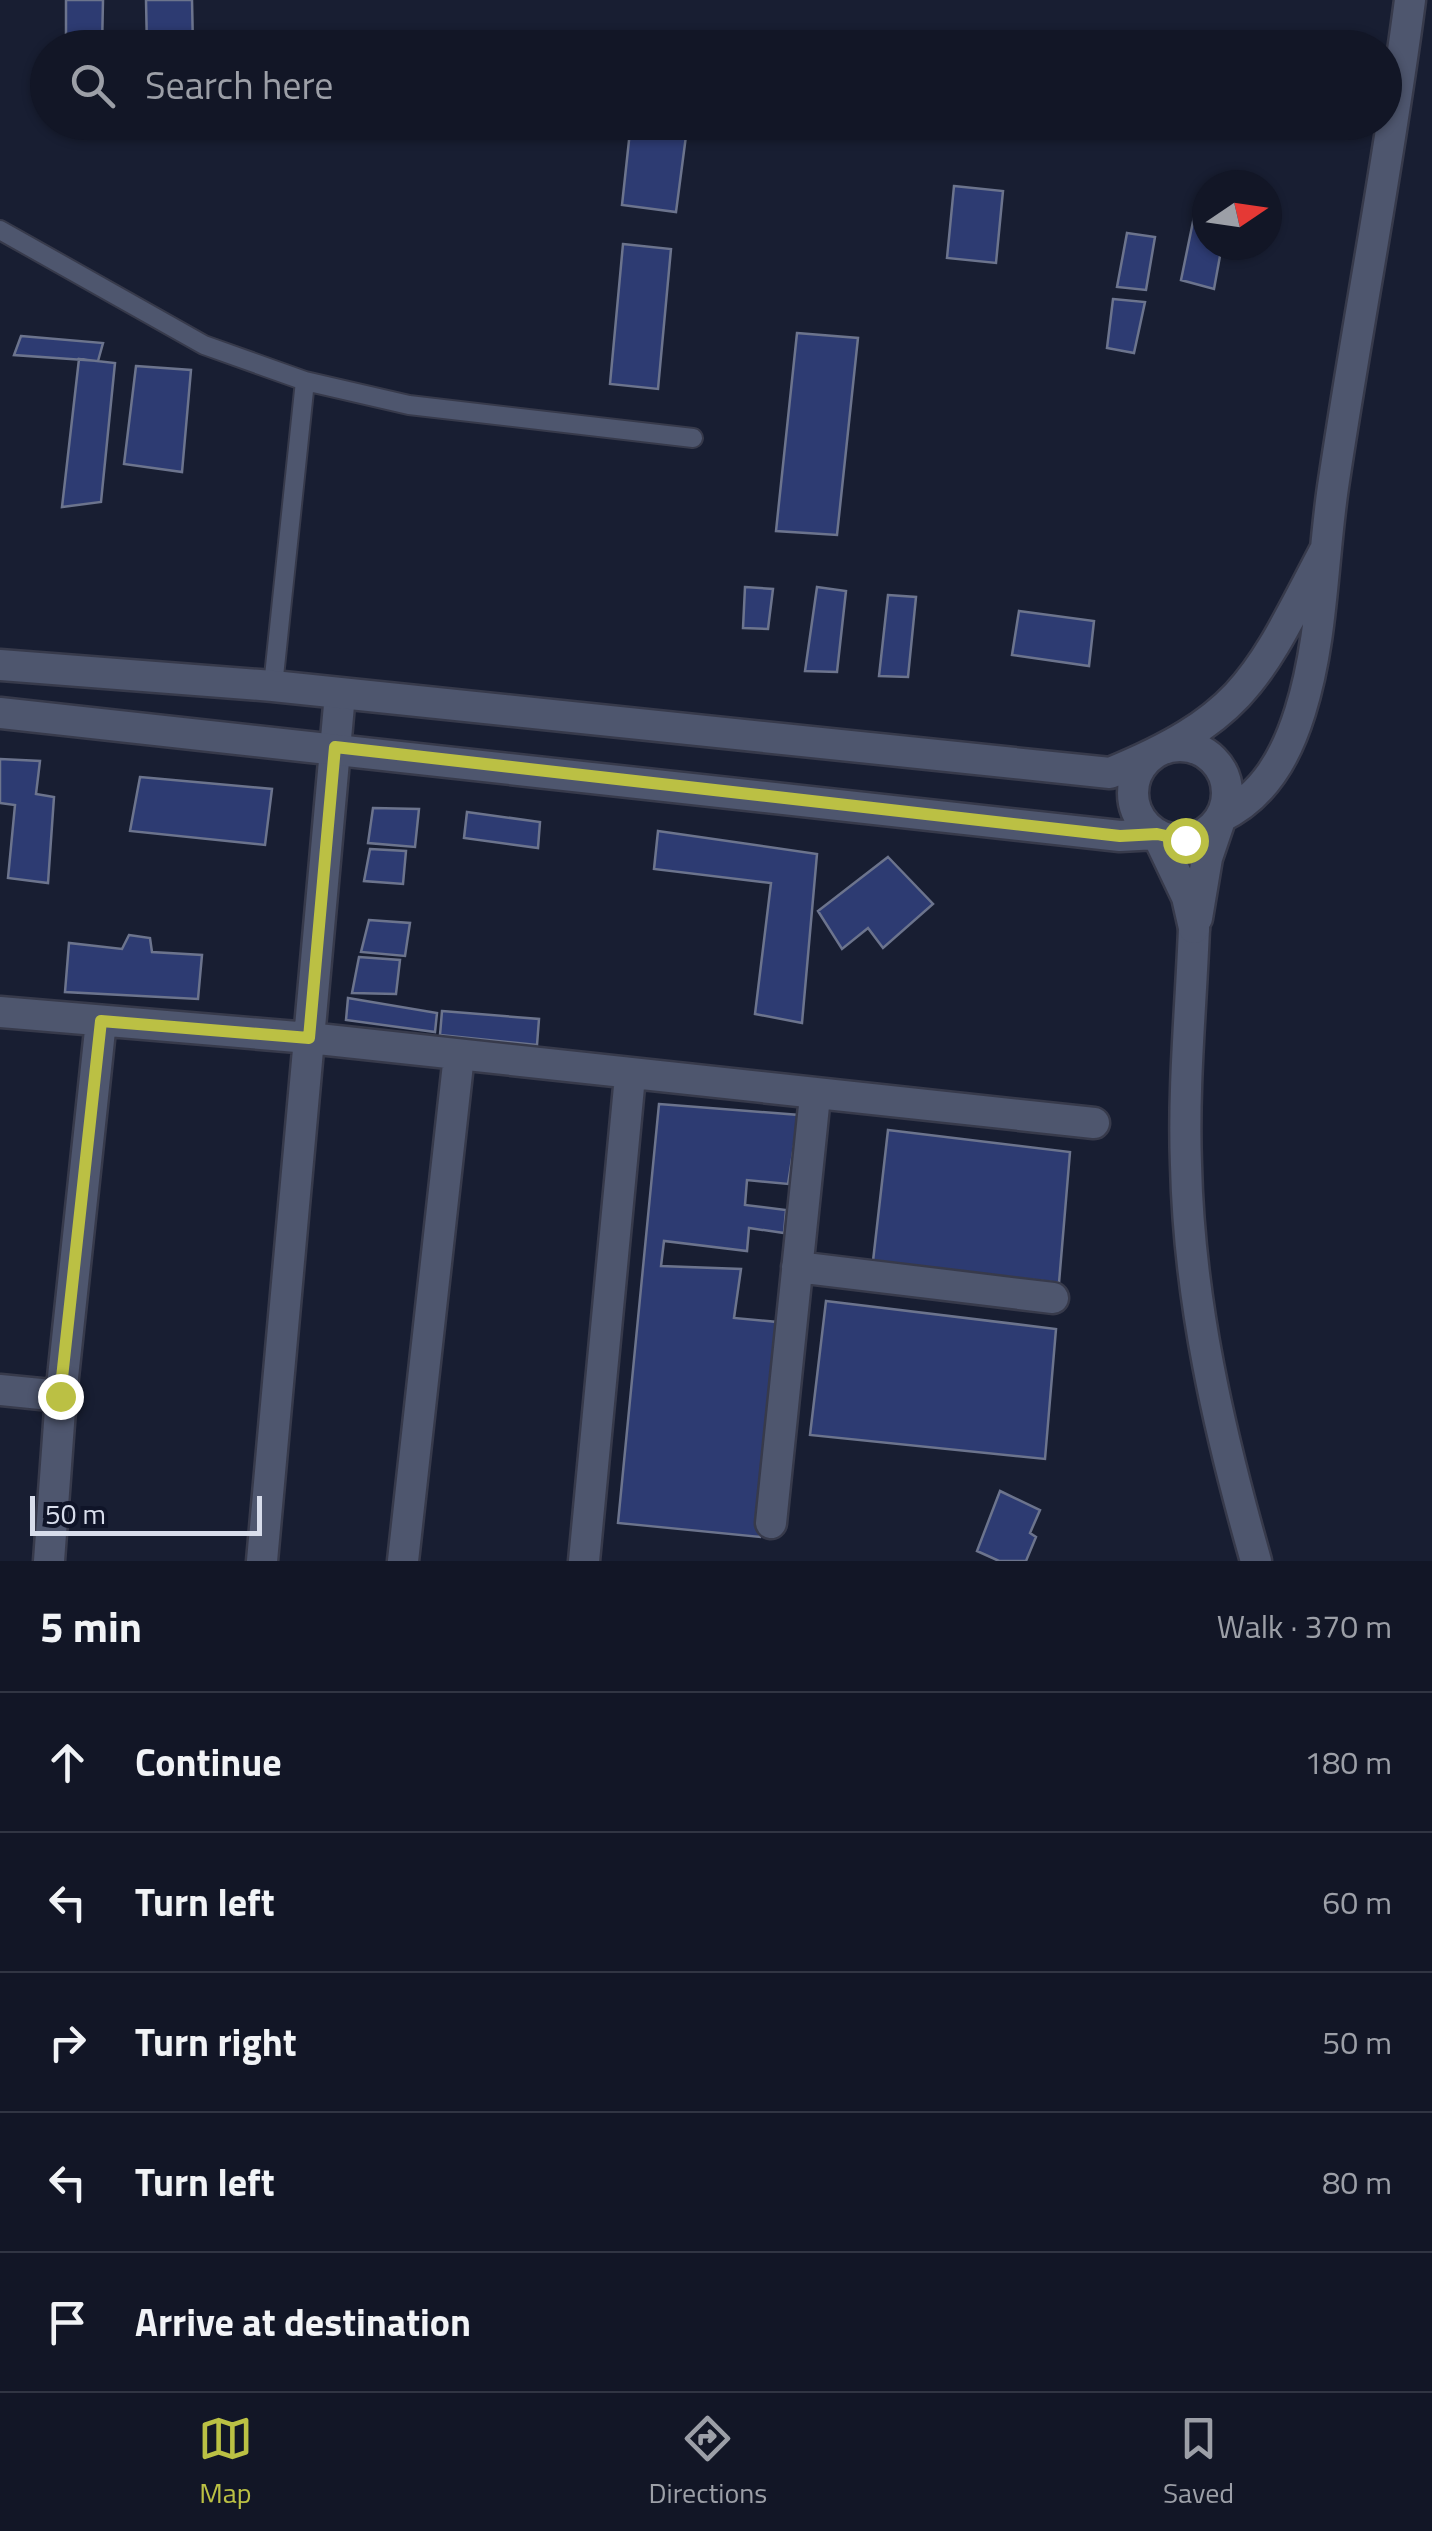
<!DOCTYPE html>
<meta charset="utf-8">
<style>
:root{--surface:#121626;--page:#1f2332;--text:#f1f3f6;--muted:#9c9fa7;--line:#313543;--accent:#bbc044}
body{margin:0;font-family:"Titillium Web",sans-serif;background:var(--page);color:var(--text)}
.compass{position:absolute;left:1192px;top:170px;width:90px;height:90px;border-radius:50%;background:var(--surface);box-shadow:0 2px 8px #0004;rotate:77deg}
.scale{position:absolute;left:30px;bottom:25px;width:232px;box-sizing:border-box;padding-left:10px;border:5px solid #d8ddeb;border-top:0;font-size:28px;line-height:35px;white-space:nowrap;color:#d8ddeb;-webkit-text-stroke:8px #0f1428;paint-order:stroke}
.stop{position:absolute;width:30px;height:30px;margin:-22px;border:8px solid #bbc044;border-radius:50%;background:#fff}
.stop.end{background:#bbc044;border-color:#fff;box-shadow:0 2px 10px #0008}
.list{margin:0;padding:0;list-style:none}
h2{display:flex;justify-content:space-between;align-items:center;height:130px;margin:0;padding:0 40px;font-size:42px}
h2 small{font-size:32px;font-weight:400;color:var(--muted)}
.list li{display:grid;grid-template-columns:65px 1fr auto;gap:30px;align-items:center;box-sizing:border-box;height:140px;padding:0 40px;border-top:2px solid var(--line)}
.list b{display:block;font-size:38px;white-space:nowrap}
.list em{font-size:32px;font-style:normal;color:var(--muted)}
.icon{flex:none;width:55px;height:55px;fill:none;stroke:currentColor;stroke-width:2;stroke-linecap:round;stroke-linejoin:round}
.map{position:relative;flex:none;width:1432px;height:1561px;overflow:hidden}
.search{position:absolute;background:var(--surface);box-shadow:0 2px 8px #0004;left:30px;right:30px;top:30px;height:110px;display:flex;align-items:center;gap:25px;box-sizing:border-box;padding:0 35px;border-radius:55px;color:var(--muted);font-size:38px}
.sheet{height:830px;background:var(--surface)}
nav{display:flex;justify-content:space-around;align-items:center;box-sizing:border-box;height:140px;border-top:2px solid var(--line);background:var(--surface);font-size:28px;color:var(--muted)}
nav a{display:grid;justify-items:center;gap:5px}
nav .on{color:var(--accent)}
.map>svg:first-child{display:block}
</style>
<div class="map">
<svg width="1432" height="1561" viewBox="0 0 1432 1561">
<rect width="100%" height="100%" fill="#181e32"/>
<path fill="#2d3b72" stroke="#6c748d" stroke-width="2.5" d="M 66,0 L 103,0 L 102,48 L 66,48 Z
M 146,0 L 192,0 L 193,47 L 147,48 Z
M 630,131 L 686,136 L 676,212 L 622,205 Z
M 954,186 L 1003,191 L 996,263 L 947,258 Z
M 1195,212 L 1207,213 L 1207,245 L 1222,245 L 1214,289 L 1181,280 Z
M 1127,233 L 1155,237 L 1146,290 L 1117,287 Z
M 623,244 L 671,249 L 658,389 L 610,384 Z
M 1113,299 L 1145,302 L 1134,353 L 1107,348 Z
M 797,333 L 858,338 L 837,535 L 776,531 Z
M 21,336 L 103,343 L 98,361 L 14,355 Z
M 79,359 L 115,363 L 101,502 L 62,507 Z
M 136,366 L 191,370 L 182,472 L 124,464 Z
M 745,587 L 773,589 L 768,629 L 743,628 Z
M 817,587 L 846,591 L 837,672 L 805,671 Z
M 888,595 L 916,597 L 908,677 L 879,676 Z
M 1019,611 L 1094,621 L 1089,666 L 1012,655 Z
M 0,759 L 40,761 L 36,794 L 54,797 L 48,883 L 8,878 L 15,805 L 0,803 Z
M 140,777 L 272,789 L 265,845 L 130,831 Z
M 373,808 L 419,809 L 415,847 L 368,843 Z
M 467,812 L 540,822 L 538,848 L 464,838 Z
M 658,831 L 817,854 L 802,1023 L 755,1014 L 771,883 L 654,869 Z
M 370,849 L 406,851 L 403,884 L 364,881 Z
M 888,857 L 933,904 L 883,948 L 868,928 L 842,949 L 818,911 Z
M 369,920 L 410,923 L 405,956 L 361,952 Z
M 129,935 L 150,938 L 152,952 L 202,955 L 198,999 L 65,992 L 69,943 L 122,949 Z
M 359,957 L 400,960 L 396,994 L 352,993 Z
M 348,998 L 437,1013 L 435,1032 L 346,1020 Z
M 442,1011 L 539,1019 L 537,1045 L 440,1035 Z
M 659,1104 L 799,1115 L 788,1184 L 747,1180 L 745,1205 L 786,1210 L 784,1233 L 749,1228 L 747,1251 L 664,1241 L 661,1266 L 741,1269 L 734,1318 L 777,1322 L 760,1537 L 618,1523 Z
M 888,1130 L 1070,1152 L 1059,1283 L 873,1261 Z
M 826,1301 L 1056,1329 L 1045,1459 L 810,1435 Z
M 1000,1491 L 1040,1510 L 1030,1533 L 1036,1537 L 1026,1561 L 999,1561 L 977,1551 Z"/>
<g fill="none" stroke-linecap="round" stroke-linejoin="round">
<g stroke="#373a4b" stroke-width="22">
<path id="lane" d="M 0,230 L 204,345 L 305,381 L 409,405 L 693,438
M 273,686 L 305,381"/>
</g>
<g stroke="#373a4b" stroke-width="35">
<path id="street" d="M 1194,928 C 1191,1007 1183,1086 1186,1165 C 1189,1301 1219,1431 1256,1561
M 0,1012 L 309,1038 L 1094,1123
M 797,1267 L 1053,1298
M 0,1390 L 61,1396
M 771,1523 L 815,1096
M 49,1561 L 61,1396 L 101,1021
M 262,1561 L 340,694
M 403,1561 L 459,1055
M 584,1561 L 630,1076"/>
</g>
<g stroke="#373a4b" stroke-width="35">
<path id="secondary" d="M 0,665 L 273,686 L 1110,773 C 1246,717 1259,676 1324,552
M 0,713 L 1120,836 L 1157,834 L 1187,897 L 1194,928
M1133 793a47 47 0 1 1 94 0a47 47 0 1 1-94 0Z
M 1197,918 L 1207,858 L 1221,817 C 1264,796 1286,757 1300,712 C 1323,639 1322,562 1333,487 C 1357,325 1389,163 1410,0"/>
</g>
<use href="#lane" stroke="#4e566e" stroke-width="18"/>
<use href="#street" stroke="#4e566e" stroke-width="30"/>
<use href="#secondary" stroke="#4e566e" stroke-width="30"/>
</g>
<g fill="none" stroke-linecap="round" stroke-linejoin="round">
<path stroke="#bbc044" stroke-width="12" d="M 60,1396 L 101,1021 L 309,1038 L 335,747 L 1120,836 L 1157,834 L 1185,840"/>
</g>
</svg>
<svg class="compass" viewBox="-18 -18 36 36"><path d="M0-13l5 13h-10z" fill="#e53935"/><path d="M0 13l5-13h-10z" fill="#9c9fa7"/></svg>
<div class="scale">50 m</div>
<div class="stop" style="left:1185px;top:840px"></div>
<div class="stop end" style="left:60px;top:1396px"></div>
<div class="search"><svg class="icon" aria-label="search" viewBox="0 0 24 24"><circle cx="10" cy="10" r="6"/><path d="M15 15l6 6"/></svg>Search here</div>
</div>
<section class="sheet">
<h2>5 min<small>Walk · 370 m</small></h2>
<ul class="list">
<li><svg class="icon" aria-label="ahead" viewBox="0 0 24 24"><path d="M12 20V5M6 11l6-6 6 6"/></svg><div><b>Continue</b></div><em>180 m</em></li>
<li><svg class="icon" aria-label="left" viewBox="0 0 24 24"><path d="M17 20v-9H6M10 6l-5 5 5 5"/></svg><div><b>Turn left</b></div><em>60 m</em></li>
<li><svg class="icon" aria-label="right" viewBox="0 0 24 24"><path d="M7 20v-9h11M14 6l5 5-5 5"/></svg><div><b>Turn right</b></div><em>50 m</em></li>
<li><svg class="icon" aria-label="left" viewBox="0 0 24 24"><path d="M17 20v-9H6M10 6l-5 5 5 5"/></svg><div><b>Turn left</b></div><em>80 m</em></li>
<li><svg class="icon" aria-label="arrive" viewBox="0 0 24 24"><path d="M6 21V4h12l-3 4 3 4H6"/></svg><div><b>Arrive at destination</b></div></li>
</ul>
</section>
<nav>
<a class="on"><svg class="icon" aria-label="map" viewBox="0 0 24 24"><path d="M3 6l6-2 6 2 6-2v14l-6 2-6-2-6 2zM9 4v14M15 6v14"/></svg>Map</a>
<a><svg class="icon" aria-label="directions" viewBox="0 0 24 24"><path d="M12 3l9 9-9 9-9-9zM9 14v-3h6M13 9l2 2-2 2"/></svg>Directions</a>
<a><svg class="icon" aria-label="saved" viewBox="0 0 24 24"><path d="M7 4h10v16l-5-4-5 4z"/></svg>Saved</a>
</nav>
